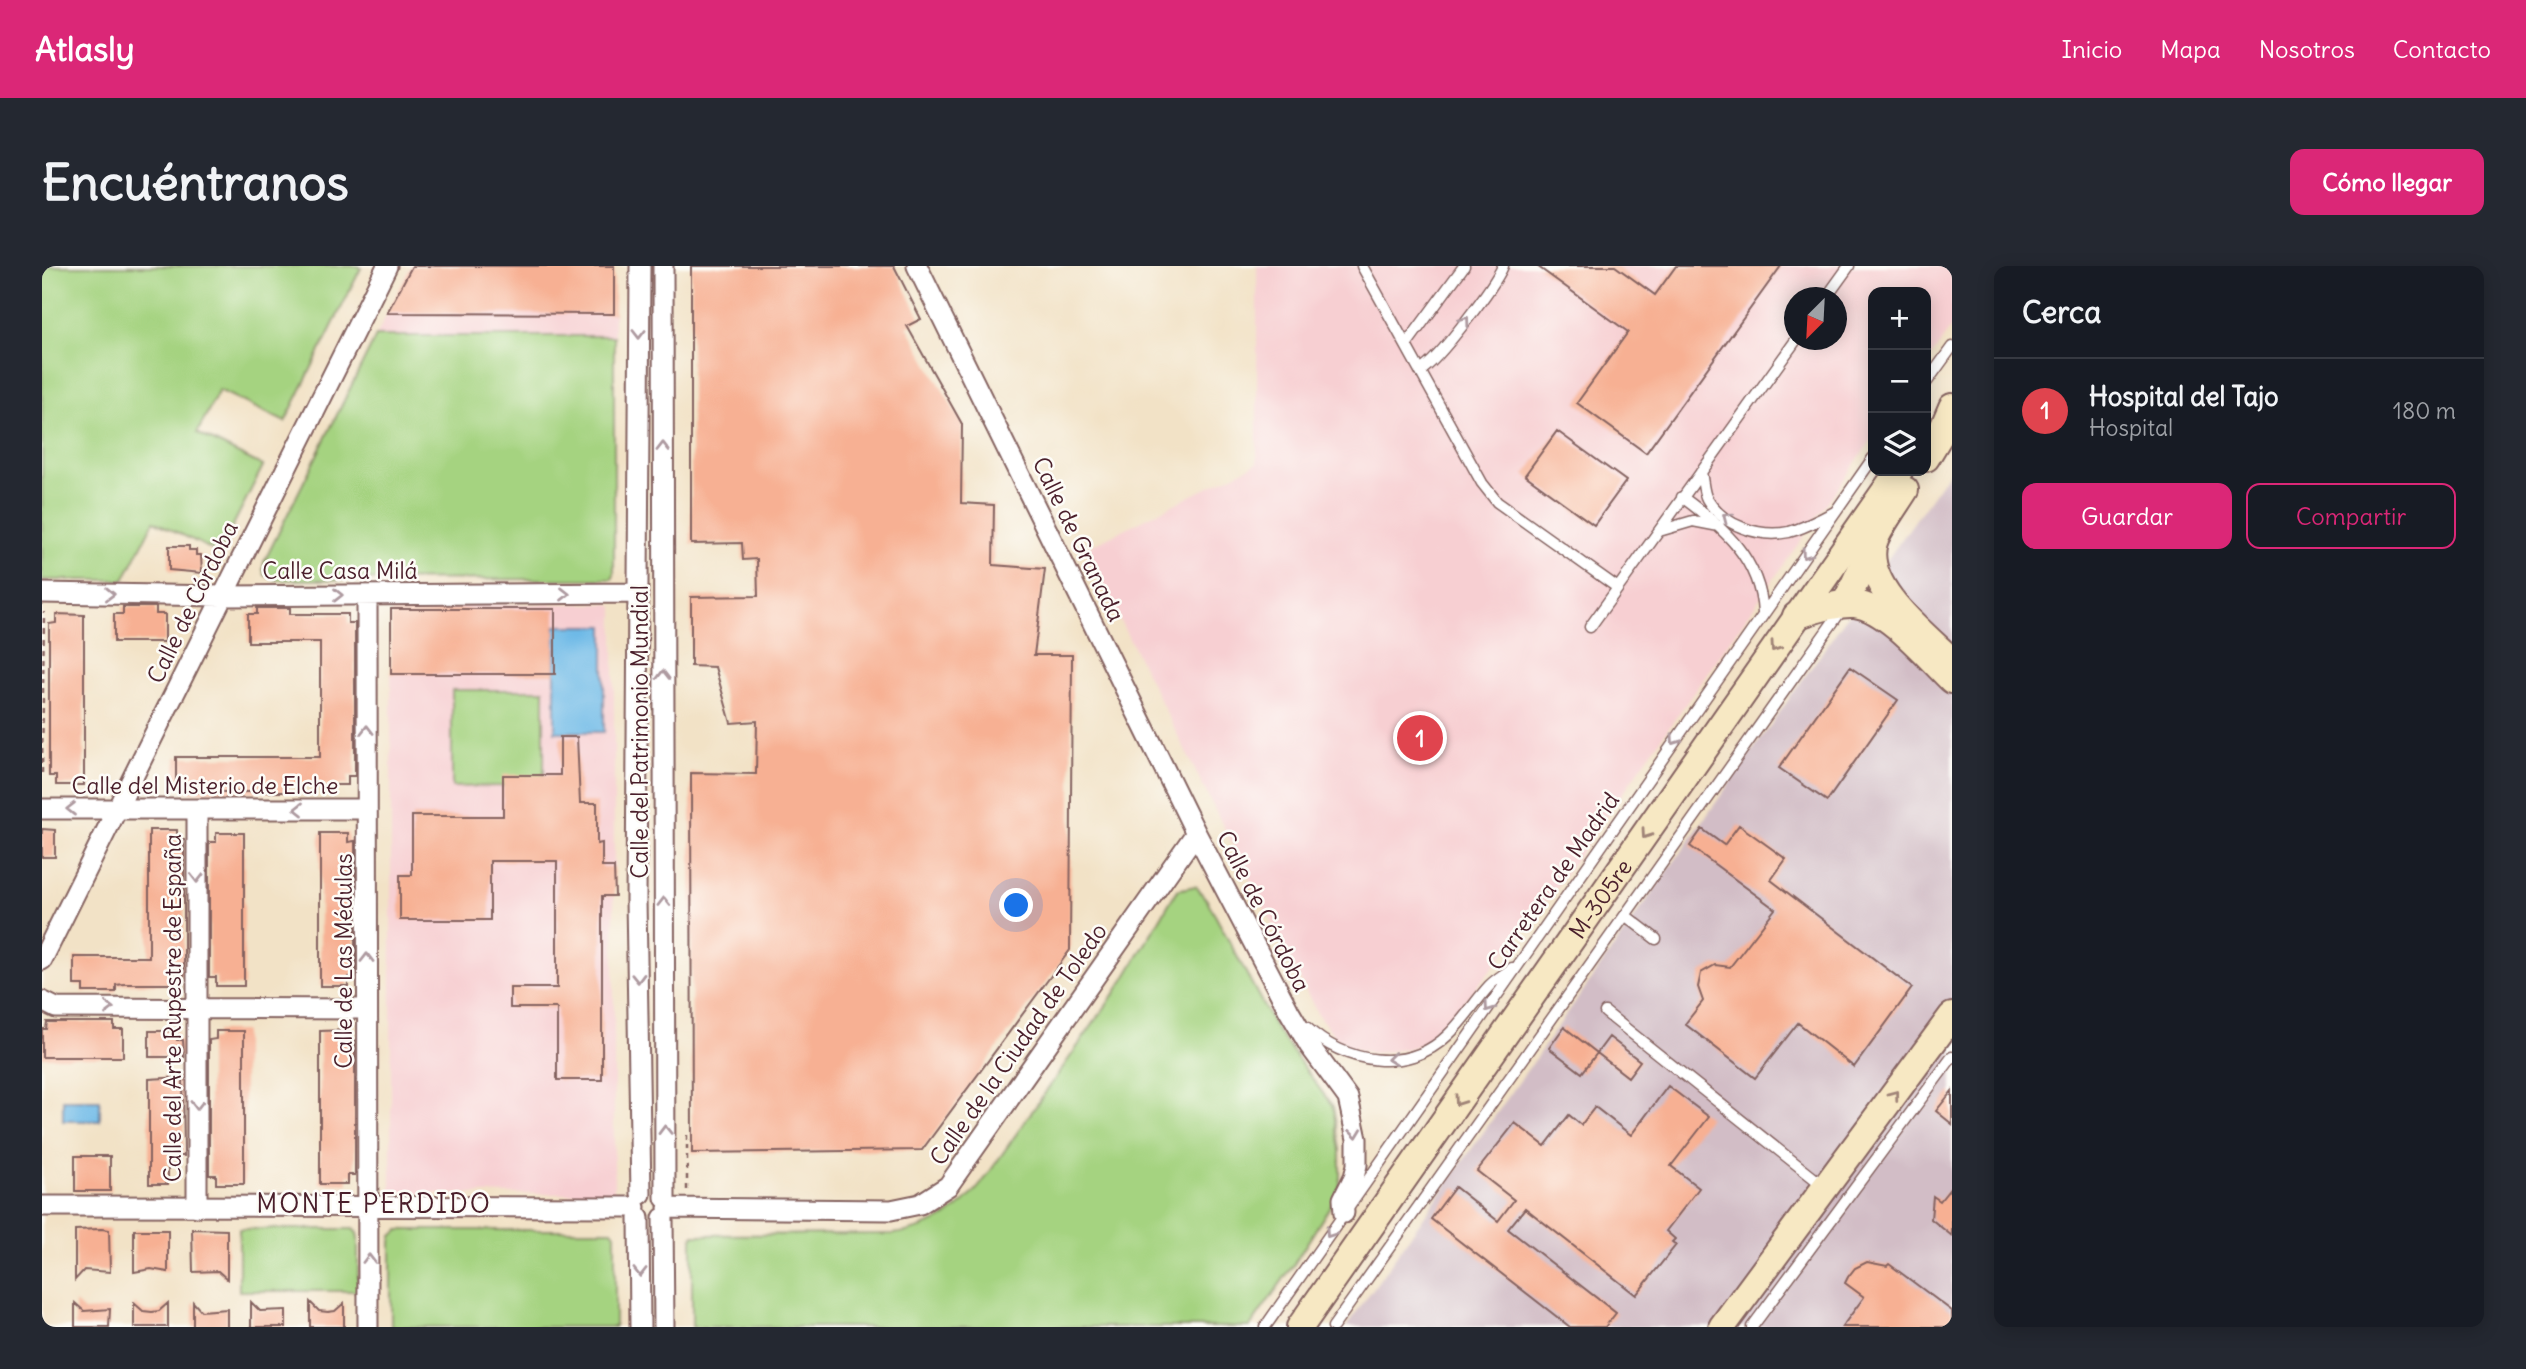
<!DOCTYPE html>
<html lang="es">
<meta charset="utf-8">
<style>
:root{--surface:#171b24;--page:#242831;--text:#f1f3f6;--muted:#9ea1a6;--line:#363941;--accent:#db2777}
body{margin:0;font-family:Delius,sans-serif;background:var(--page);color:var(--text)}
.controls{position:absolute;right:21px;top:21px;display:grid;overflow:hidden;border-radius:14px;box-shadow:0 4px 18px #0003}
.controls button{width:63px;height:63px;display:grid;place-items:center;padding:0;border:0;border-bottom:2px solid var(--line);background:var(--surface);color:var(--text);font:35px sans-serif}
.compass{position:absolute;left:1742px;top:21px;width:63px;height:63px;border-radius:50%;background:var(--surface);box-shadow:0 4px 18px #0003;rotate:204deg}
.you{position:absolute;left:975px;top:640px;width:24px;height:24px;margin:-18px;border:5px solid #fff;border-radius:50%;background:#1a73e8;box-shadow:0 0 0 10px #1a73e833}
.badge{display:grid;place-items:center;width:46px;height:46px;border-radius:50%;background:var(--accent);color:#fff;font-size:23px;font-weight:700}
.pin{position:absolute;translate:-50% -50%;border:4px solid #fff;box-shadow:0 2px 7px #0006}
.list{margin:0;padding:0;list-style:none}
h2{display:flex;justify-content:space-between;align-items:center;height:91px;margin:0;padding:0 28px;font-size:30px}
h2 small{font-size:23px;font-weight:400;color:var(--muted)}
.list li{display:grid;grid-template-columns:46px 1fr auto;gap:21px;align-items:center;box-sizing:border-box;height:105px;padding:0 28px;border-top:2px solid var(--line)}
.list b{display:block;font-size:26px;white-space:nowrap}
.list p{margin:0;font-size:23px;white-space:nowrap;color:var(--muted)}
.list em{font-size:23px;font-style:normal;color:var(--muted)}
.actions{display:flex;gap:14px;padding:21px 28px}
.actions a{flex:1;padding:16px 0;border:2px solid var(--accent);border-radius:14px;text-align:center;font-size:24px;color:var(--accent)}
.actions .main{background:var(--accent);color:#fff}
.icon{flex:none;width:38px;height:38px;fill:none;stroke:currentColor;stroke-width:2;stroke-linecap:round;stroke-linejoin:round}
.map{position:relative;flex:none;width:1910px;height:1061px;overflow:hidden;border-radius:14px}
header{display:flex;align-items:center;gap:42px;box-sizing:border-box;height:98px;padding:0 35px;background:var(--accent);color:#fff}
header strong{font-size:33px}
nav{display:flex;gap:38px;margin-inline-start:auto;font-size:24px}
.intro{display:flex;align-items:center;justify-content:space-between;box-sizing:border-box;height:168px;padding:0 42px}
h1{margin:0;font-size:49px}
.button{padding:18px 32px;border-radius:14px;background:var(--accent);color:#fff;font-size:24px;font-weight:700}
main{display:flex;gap:42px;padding:0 42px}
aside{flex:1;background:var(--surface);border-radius:14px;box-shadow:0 4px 18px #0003}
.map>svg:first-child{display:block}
</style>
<header>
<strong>Atlasly</strong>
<nav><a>Inicio</a><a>Mapa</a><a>Nosotros</a><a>Contacto</a></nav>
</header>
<div class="intro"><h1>Encuéntranos</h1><a class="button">Cómo llegar</a></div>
<main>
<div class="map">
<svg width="1910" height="1061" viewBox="0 0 1910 1061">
<rect width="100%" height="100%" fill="#fdfcf7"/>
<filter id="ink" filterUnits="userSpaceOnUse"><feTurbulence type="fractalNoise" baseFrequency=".0143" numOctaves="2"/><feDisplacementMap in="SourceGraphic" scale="14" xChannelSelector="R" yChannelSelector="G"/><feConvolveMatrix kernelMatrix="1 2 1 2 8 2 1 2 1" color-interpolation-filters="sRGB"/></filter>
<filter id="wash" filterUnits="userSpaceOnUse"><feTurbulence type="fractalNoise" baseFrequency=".00686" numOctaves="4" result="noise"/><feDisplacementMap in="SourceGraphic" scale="28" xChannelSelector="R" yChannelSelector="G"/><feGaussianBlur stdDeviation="1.57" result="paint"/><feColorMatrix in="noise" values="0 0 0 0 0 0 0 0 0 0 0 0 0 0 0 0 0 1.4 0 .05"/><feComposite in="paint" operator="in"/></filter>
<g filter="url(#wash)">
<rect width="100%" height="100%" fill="#f2e2c6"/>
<path fill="#f7cfd2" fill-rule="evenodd" d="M 369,0 L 572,0 L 572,70 L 334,70 Z
M 1215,0 L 1910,0 L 1910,60 L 1884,98 L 1884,26 L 1831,26 L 1831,172 L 1494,650 L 1392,771 L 1381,778 L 1365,783 L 1332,787 L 1309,782 L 1294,772 L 1276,749 L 1042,283 L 1215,197 ZM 1752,32 L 1794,32 L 1794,74 L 1752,74 Z
M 353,338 L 569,338 L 572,341 L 572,928 L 349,928 L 349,343 Z"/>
<path fill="#d2bdc6" d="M 1910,202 L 1910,1061 L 1304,1061 Z"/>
<path fill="#a5d380" stroke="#787956" stroke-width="2" d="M 0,0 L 315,0 L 319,2 L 243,156 L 177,124 L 155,167 L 221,200 L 177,287 L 112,255 L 82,314 L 0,314 Z
M 334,70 L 572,70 L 572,309 L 570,313 L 233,314 L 223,309 L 221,303 L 222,296 Z
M 410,424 L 502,424 L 502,509 L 461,520 L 410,521 Z
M 1153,620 L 1165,634 L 1234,763 L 1291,841 L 1298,884 L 1298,918 L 1295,929 L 1252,998 L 1208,1061 L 650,1061 L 650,973 L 652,969 L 852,968 C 888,963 918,946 940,917 L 1082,714 L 1135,624 Z
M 197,963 L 311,963 L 315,967 L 316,972 L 316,1025 L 197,1025 Z
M 357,964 L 570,964 L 573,968 L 573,1061 L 349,1061 L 349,976 L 350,970 Z"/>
<path fill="#6ebae7" stroke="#5c6c89" stroke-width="2" d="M 513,360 L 562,360 L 562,466 L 513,466 Z
M 21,834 L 58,834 L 58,855 L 21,855 Z"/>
<g id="blocks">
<path fill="#f7b093" d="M 370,0 L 572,0 L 572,48 L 345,47 Z
M 649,0 L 852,0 L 879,53 L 865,60 L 920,158 L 919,237 L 952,239 L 951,299 L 1003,303 L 992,389 L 1030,389 L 1028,684 L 880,884 L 650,887 L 649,507 L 714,508 L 715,455 L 689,457 L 673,401 L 649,400 L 649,331 L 716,330 L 715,293 L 701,294 L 700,277 L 649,278 Z
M 1495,0 L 1573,0 L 1613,29 L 1634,0 L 1739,0 L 1604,187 L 1535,137 L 1586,66 Z
M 1515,165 L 1584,215 L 1552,259 L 1483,209 Z
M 127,280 L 147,280 L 147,284 L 154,284 L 154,289 L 159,289 L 160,307 L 127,304 Z
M 81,341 L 114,341 L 114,348 L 123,348 L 123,376 L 72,376 L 72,348 L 81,348 Z
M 215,342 L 248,342 L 248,348 L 306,348 L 306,357 L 313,357 L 313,510 L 306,510 L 306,519 L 245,519 L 245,526 L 143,526 L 143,519 L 134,519 L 134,491 L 278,491 L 278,376 L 206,376 L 206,348 L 215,348 Z
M 349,343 L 513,343 L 513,408 L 349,408 Z
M 14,348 L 42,349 L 42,519 L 14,519 L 14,510 L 7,510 L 7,358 L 14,357 Z
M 1808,401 L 1856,434 L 1785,535 L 1737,502 Z
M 518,471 L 535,471 L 538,537 L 555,537 L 555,578 L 560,577 L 560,601 L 572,601 L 573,630 L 560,630 L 560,814 L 515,814 L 515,742 L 468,742 L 468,722 L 515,722 L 515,595 L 448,595 L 448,654 L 358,654 L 358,609 L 370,609 L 370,550 L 461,550 L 461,509 L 518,509 Z
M 1697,559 L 1744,593 L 1729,614 L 1870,722 L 1812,801 L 1756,757 L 1713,812 L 1643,758 L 1661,735 L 1656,721 L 1659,707 L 1673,699 L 1688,701 L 1733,643 L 1648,580 L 1660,563 L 1682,579 Z
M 0,563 L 13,564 L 13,591 L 0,591 Z
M 107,564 L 135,564 L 135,573 L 142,573 L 142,709 L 135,709 L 135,718 L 83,718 L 74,719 L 74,726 L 41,726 L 41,719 L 32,719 L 32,691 L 107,691 Z
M 174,567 L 202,567 L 202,720 L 174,720 L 174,711 L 167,711 L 167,576 L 174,576 Z
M 278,567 L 306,567 L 306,576 L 313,575 L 313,711 L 306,711 L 306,720 L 278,720 Z
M 5,756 L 72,756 L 72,763 L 81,763 L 81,791 L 0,791 L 0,763 L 4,763 Z
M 1522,761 L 1555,787 L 1540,807 L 1507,782 Z
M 306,764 L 306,773 L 313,774 L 313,909 L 306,909 L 306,918 L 278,918 L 278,765 Z
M 107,765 L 135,765 L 135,774 L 141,774 L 142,791 L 107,791 Z
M 174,765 L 202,765 L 202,918 L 174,918 L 174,909 L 167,909 L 167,774 L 174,773 Z
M 1567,771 L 1598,795 L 1586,811 L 1555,787 Z
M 141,811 L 142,890 L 126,890 L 126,918 L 107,918 L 107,813 Z
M 1626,820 L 1667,851 L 1629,900 L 1657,922 L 1624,965 L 1633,973 L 1630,976 L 1634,979 L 1594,1029 L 1483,942 L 1466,963 L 1574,1047 L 1563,1061 L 1528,1061 L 1389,953 L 1413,921 L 1456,955 L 1472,934 L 1435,905 L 1473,857 L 1503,880 L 1527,849 L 1539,859 L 1553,841 L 1589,869 Z
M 1910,825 L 1910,858 L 1894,845 Z
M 33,890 L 68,890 L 68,925 L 33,925 Z
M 1910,920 L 1910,970 L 1889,953 L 1891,930 L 1898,935 Z
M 59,963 L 67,964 L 68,1006 L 42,1004 L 33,1014 L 33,964 Z
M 150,963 L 185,964 L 185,1013 L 176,1005 L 151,1006 Z
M 92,964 L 126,964 L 126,1006 L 109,1003 L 92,1006 Z
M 1825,996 L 1845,1000 L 1847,998 L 1910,1045 L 1910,1061 L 1800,1061 L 1822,1031 L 1803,1017 L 1806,1011 L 1813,1002 Z
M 151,1036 L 159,1045 L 185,1043 L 185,1061 L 151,1061 Z
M 209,1036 L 218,1045 L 244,1044 L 244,1061 L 209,1061 Z
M 268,1036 L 277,1045 L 286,1046 L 293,1045 L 302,1037 L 302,1061 L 268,1061 Z
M 33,1037 L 42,1045 L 68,1043 L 67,1061 L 33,1061 Z
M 92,1037 L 101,1045 L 110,1046 L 117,1045 L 126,1037 L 126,1061 L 92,1061 Z"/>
</g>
</g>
<g filter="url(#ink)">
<use href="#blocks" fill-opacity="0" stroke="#856361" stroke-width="2"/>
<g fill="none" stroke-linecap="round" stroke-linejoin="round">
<g stroke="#856361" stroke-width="13">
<path id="service" d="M 1320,0 L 1440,217 L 1455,236 L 1576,322 L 1754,74
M 1784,32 L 1807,0
M 1364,79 L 1422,0
M 1378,105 C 1396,95 1453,19 1461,0
M 1884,117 L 1910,81
M 1659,206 C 1661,215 1661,226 1665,233 C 1681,260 1718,272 1747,266 C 1763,262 1778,253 1793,246
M 1640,231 C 1681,261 1718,293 1721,347
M 1617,265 L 1651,255 L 1677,260
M 1548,361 L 1576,322
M 1584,650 L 1614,673
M 1563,746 L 1783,921
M 1264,761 C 1302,797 1365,809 1406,769 C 1422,754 1433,735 1448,719 C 1454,713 1463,708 1470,702
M 1223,1061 L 1831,192
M 1291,1061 L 1801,342
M 1710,1061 L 1910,791"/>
</g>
<g stroke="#856361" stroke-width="23">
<path id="minor" d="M 598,0 L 594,634 L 599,928
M 621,0 L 623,932
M 875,0 L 1154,567 L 1247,745 L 1267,779 L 1306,832 L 1315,873 L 1315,899 L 1312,911 L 1301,933 L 1302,947
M 0,327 L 180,330 L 596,327
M 325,329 L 326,1061
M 0,543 L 325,543
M 0,694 L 345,0
M 0,735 L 14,742 L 325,743
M 0,940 L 593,941
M 155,941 L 155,543
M 626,942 L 849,944 L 878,938 L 906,920 L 1154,567
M 597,952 L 598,1061
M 621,952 L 622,1061"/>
</g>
<g stroke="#856361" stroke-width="30">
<g id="secondary">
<path d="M 1884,192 L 1899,167 L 1910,141"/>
<path d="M 1863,224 C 1855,237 1836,263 1832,276 C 1819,320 1882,368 1910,395"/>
<path d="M 1803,338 L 1831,278"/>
<path d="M 1754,350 C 1774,343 1792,337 1813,338 C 1846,342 1886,391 1910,414"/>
<path id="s1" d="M 1258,1061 L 1857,205"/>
<path d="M 1680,1061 L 1910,750"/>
</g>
</g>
<path stroke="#856361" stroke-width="2.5" stroke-dasharray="5 5" stroke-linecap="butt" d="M 0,507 L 2,346
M 645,869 L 645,925"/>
<use href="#service" stroke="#fff" stroke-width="10"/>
<use href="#minor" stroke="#fff" stroke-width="19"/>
<use href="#secondary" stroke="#f7e8c3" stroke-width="26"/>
</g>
<defs><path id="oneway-chevron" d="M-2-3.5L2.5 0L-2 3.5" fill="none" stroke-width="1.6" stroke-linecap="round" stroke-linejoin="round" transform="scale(1.75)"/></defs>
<g stroke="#ae9aa0">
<use href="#oneway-chevron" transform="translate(1423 55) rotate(-54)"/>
<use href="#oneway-chevron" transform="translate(597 68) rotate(90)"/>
<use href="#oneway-chevron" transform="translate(621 181) rotate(-90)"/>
<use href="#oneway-chevron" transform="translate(1685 251) rotate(-143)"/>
<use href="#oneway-chevron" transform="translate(1764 288) rotate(126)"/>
<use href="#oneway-chevron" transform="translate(68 328) rotate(1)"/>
<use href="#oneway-chevron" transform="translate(523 328)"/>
<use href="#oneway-chevron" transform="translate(296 329)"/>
<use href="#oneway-chevron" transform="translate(621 409) rotate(-90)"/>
<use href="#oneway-chevron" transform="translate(325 464) rotate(-90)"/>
<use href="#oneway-chevron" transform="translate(1633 474) rotate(125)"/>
<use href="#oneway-chevron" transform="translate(29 543) rotate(-180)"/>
<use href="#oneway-chevron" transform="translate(257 543) rotate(180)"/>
<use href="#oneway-chevron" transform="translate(155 612) rotate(90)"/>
<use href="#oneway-chevron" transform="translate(622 636) rotate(-90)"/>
<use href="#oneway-chevron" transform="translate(325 692) rotate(-90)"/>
<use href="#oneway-chevron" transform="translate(596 712) rotate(89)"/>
<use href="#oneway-chevron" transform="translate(1447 741) rotate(125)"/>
<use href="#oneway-chevron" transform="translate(67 742)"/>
<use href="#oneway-chevron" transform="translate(1350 793) rotate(174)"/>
<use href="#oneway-chevron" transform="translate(155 839) rotate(90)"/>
<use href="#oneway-chevron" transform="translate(623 864) rotate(-91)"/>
<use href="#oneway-chevron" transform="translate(1314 867) rotate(83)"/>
<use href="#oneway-chevron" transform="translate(1288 967) rotate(125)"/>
<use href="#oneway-chevron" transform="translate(327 993) rotate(-90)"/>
<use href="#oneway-chevron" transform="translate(598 1006) rotate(90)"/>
</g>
<g stroke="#a08477">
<use href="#oneway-chevron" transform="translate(1733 381) rotate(125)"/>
<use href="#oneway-chevron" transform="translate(1604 568) rotate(125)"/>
<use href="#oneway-chevron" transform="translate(1852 829) rotate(-53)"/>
<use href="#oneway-chevron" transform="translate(1417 835) rotate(125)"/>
</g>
</g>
<g text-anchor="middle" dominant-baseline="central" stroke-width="5" stroke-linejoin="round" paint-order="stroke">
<g font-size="23" fill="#4a1f2b" stroke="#fdfcf7">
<text transform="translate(1037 273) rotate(64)">Calle de Granada</text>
<text x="298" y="304">Calle Casa Milá</text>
<text transform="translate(150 336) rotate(-64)">Calle de Córdoba</text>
<text transform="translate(597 466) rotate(-90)">Calle del Patrimonio Mundial</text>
<text x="163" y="519">Calle del Misterio de Elche</text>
<text transform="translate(1511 615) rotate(-55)">Carretera de Madrid</text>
<text stroke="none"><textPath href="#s1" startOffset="523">M-305re</textPath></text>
<text transform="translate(1222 645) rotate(63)">Calle de Córdoba</text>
<text transform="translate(301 695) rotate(-90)">Calle de Las Médulas</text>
<text transform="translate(130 742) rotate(-90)">Calle del Arte Rupestre de España</text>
<text transform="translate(976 778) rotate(-55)">Calle de la Ciudad de Toledo</text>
</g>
<g font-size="26" letter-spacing="2" fill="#4a1f2b" stroke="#fdfcf7">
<text x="332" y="937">MONTE PERDIDO</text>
</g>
</g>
</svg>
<div class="controls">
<button>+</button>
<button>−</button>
<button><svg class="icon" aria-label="layers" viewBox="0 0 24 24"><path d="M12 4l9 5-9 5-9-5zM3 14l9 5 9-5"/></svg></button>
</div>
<svg class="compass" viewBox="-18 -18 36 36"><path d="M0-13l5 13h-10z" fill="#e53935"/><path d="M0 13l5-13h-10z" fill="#9ea1a6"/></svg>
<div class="you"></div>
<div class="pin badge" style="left:1378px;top:472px;background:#e0444e">1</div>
</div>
<aside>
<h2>Cerca<small></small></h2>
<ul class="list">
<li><span class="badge" style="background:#e0444e">1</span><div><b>Hospital del Tajo</b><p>Hospital</p></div><em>180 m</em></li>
</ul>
<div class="actions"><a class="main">Guardar</a><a>Compartir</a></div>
</aside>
</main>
